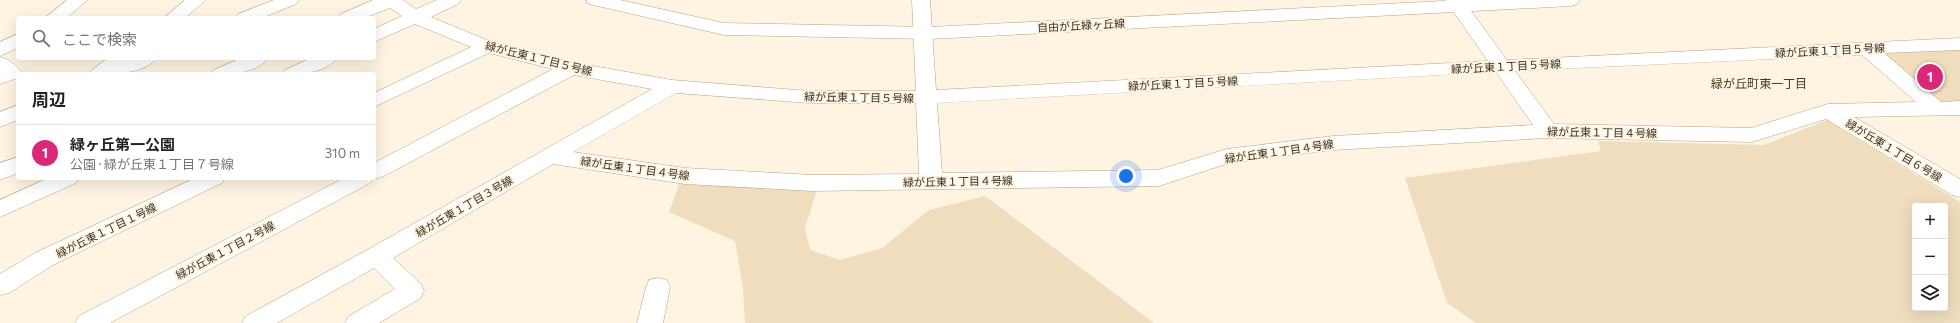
<!DOCTYPE html>
<html lang="ja">
<meta charset="utf-8">
<style>
:root{--surface:#fff;--page:#f2f2f2;--text:#222;--muted:#767676;--line:#e0e0e0;--accent:#db2777}
body{margin:0;font-family:Commissioner,"Noto Sans JP",sans-serif;background:var(--page);color:var(--text)}
.controls{position:absolute;right:12px;bottom:12px;display:grid;overflow:hidden;border-radius:4px;box-shadow:0 4px 16px #0002}
.controls button{width:36px;height:36px;display:grid;place-items:center;padding:0;border:0;border-bottom:1px solid var(--line);background:var(--surface);color:var(--text);font:20px sans-serif}
.you{position:absolute;left:1126px;top:176px;width:14px;height:14px;margin:-10px;border:3px solid #fff;border-radius:50%;background:#1a73e8;box-shadow:0 0 0 6px #1a73e833}
.badge{display:grid;place-items:center;width:26px;height:26px;border-radius:50%;background:var(--accent);color:#fff;font-size:13px;font-weight:700}
.pin{position:absolute;translate:-50% -50%;border:2px solid #fff;box-shadow:0 1px 4px #0006}
.list{margin:0;padding:0;list-style:none}
h2{display:flex;justify-content:space-between;align-items:center;height:52px;margin:0;padding:0 16px;font-size:17px}
h2 small{font-size:13px;font-weight:400;color:var(--muted)}
.list li{display:grid;grid-template-columns:26px 1fr auto;gap:12px;align-items:center;box-sizing:border-box;height:56px;padding:0 16px;border-top:1px solid var(--line)}
.list b{display:block;font-size:15px;white-space:nowrap}
.list p{margin:0;font-size:13px;white-space:nowrap;color:var(--muted)}
.list em{font-size:13px;font-style:normal;color:var(--muted)}
.icon{flex:none;width:22px;height:22px;fill:none;stroke:currentColor;stroke-width:2;stroke-linecap:round;stroke-linejoin:round}
.map{position:relative;flex:none;width:1960px;height:323px;overflow:hidden}
.search{position:absolute;background:var(--surface);box-shadow:0 4px 16px #0002;left:16px;top:16px;width:360px;height:44px;display:flex;align-items:center;gap:10px;box-sizing:border-box;padding:0 14px;border-radius:4px;color:var(--muted);font-size:15px}
.panel{position:absolute;background:var(--surface);box-shadow:0 4px 16px #0002;left:16px;top:72px;width:360px;height:108px;border-radius:4px}
.map>svg:first-child{display:block}
</style>
<div class="map">
<svg width="1960" height="323" viewBox="0 0 1960 323">
<rect width="100%" height="100%" fill="#fff4e1"/>
<path fill="#efddbd" fill-rule="evenodd" d="M 1960,44 L 1960,107 L 1935,108 L 1866,48 Z
M 1827,120 L 1960,202 L 1960,323 L 1476,323 L 1447,303 L 1405,178 L 1601,151 L 1598,141 L 1764,145 ZM 1915,206 L 1945,206 L 1945,308 L 1915,308 Z
M 681,180 L 817,190 L 805,228 L 810,250 L 840,260 L 882,248 L 929,210 L 985,196 L 1154,323 L 745,323 L 743,289 L 735,241 L 669,212 Z"/>
<g fill="none" stroke-linecap="round" stroke-linejoin="round">
<g stroke="#b4a486" stroke-width="1">
<path id="minor" d="M 67,0 L 88,0 L 66,18 L 45,18 Z
M 185,0 L 206,0 L 185,18 L 164,18 Z
M 373,0 L 403,0 L 416,9 L 437,0 L 461,0 L 458,4 L 431,17 L 494,43 L 571,62 L 672,80 L 809,91 L 916,91 L 912,0 L 930,0 L 936,90 L 1488,61 L 1445,0 L 1463,0 L 1507,60 L 1960,38 L 1960,50 L 1884,53 L 1941,102 L 1960,101 L 1960,115 L 1854,117 L 1960,179 L 1960,197 L 1952,195 L 1826,119 L 1752,142 L 1548,138 L 1333,150 L 1229,163 L 1159,186 L 813,191 L 685,184 L 553,164 L 393,258 L 421,284 L 424,291 L 421,298 L 379,323 L 345,323 L 349,316 L 395,289 L 374,268 L 277,323 L 242,323 L 246,316 L 367,250 L 652,89 L 574,75 L 382,177 L 373,179 L 370,183 L 110,323 L 75,323 L 79,316 L 344,178 L 374,178 L 374,163 L 553,69 L 489,53 L 374,107 L 374,93 L 471,47 L 415,24 L 374,42 L 374,29 L 402,16 L 390,8 L 364,18 L 339,18 L 341,14 ZM 1862,55 L 1916,102 L 1828,104 L 1751,128 L 1554,124 L 1515,71 ZM 1496,72 L 1533,125 L 1333,136 L 1227,149 L 1158,170 L 942,173 L 937,103 ZM 676,93 L 809,103 L 916,103 L 919,174 L 813,175 L 685,168 L 573,152 Z
M 18,34 L 18,48 L 0,56 L 0,42 Z
M 0,57 C 9,59 17,65 22,73 L 18,74 L 18,78 L 0,84 Z
M 108,58 L 131,58 L 112,74 L 89,74 L 92,70 Z
M 241,58 L 268,58 C 257,74 228,74 211,74 L 214,70 Z
M 311,58 L 337,58 C 326,74 299,74 282,74 L 285,70 Z
M 18,157 L 18,173 L 0,180 L 0,163 Z
M 48,178 L 79,178 L 76,183 L 0,217 L 0,200 Z
M 195,178 L 225,178 L 222,183 L 53,265 L 9,293 L 0,295 L 0,274 L 35,253 Z
M 658,278 L 667,280 L 670,287 L 663,323 L 637,323 L 646,287 L 649,280 Z"/>
</g>
<g stroke="#b4a486" stroke-width="1">
<path id="tertiary" d="M 274,0 L 299,0 L 296,4 L 262,18 L 236,18 L 238,14 Z
M 586,0 L 620,0 L 724,23 L 930,27 L 1463,0 L 1580,0 L 1577,4 L 1571,6 L 930,39 L 724,35 L 589,4 Z
M 130,58 L 157,58 C 146,73 116,74 99,74 L 102,70 Z
M 18,105 L 18,120 L 0,127 L 0,112 Z"/>
</g>
<use href="#minor" fill="#fff" fill-rule="evenodd"/>
<use href="#tertiary" fill="#fff" fill-rule="evenodd"/>
</g>
<g text-anchor="middle" dominant-baseline="central" stroke-width="4" stroke-linejoin="round" paint-order="stroke">
<g font-size="11" fill="#373024" stroke="#fff4e1">
<text transform="translate(1081 25) rotate(-3)">自由が丘緑ヶ丘線</text>
<text transform="translate(1830 50) rotate(-3)">緑が丘東１丁目５号線</text>
<text transform="translate(539 58) rotate(14)">緑が丘東１丁目５号線</text>
<text transform="translate(1506 66) rotate(-3)">緑が丘東１丁目５号線</text>
<text transform="translate(1183 83) rotate(-3)">緑が丘東１丁目５号線</text>
<text transform="translate(859 97) rotate(1)">緑が丘東１丁目５号線</text>
<text transform="translate(1602 132) rotate(1)">緑が丘東１丁目４号線</text>
<text transform="translate(1894 150) rotate(31)">緑が丘東１丁目６号線</text>
<text transform="translate(1279 151) rotate(-8)">緑が丘東１丁目４号線</text>
<text transform="translate(635 168) rotate(8)">緑が丘東１丁目４号線</text>
<text transform="translate(958 181) rotate(-1)">緑が丘東１丁目４号線</text>
<text transform="translate(464 206) rotate(-30)">緑が丘東１丁目３号線</text>
<text transform="translate(106 230) rotate(-26)">緑が丘東１丁目１号線</text>
<text transform="translate(225 250) rotate(-28)">緑が丘東１丁目２号線</text>
</g>
<g font-size="12" fill="#483a1f" stroke="#fff4e1">
<text x="1759" y="83">緑が丘町東一丁目</text>
</g>
</g>
</svg>
<div class="controls">
<button>+</button>
<button>−</button>
<button><svg class="icon" aria-label="layers" viewBox="0 0 24 24"><path d="M12 4l9 5-9 5-9-5zM3 14l9 5 9-5"/></svg></button>
</div>
<div class="you"></div>
<div class="pin badge" style="left:1930px;top:77px">1</div>
<div class="search"><svg class="icon" aria-label="search" viewBox="0 0 24 24"><circle cx="10" cy="10" r="6"/><path d="M15 15l6 6"/></svg>ここで検索</div>
<section class="panel">
<h2>周辺<small></small></h2>
<ul class="list">
<li><span class="badge">1</span><div><b>緑ヶ丘第一公園</b><p>公園 · 緑が丘東１丁目７号線</p></div><em>310 m</em></li>
</ul>
</section>
</div>
